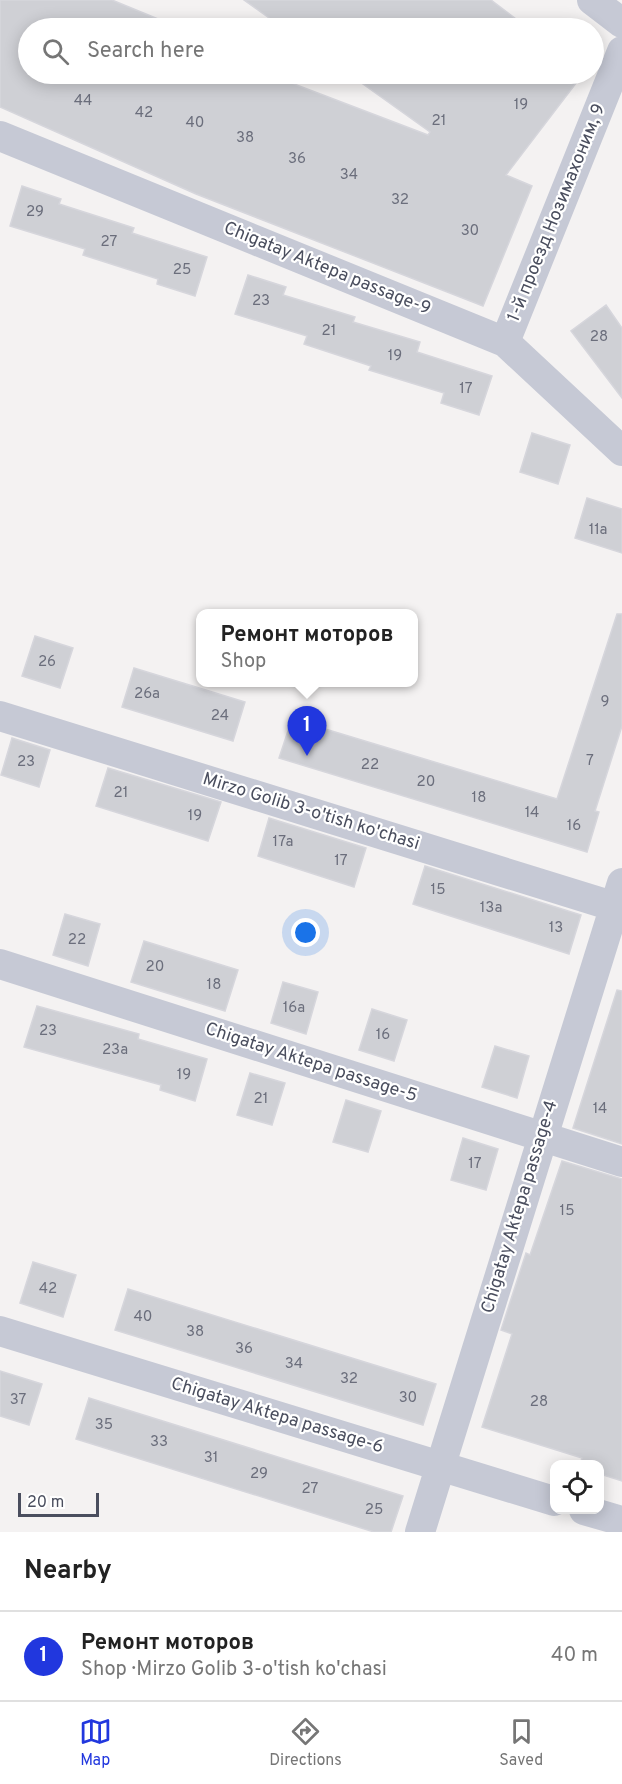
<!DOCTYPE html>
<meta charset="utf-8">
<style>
:root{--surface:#fff;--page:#f2f2f2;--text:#222;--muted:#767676;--line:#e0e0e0;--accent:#2137de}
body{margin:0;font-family:Overpass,sans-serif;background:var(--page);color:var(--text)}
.controls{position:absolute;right:18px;bottom:18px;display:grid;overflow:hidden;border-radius:12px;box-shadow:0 3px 15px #0003}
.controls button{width:54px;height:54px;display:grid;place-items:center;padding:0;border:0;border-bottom:2px solid var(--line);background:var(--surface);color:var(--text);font:30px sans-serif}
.scale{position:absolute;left:18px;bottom:15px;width:81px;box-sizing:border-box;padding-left:6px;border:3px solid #4a4e5e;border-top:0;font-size:16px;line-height:21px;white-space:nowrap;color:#4a4e5e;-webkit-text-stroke:4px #fff;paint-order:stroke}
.you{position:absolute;left:306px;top:933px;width:21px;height:21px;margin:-15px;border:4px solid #fff;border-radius:50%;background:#1a73e8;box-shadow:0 0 0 9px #1a73e833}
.badge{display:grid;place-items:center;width:39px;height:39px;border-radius:50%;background:var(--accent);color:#fff;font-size:20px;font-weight:700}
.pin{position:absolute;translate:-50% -50px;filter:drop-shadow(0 2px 3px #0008)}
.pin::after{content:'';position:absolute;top:32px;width:21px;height:18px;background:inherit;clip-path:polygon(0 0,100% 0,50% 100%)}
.popup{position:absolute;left:196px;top:609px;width:222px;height:78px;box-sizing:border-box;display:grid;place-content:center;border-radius:12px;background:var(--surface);filter:drop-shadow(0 2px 4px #0005);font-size:20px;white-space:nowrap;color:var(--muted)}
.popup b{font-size:22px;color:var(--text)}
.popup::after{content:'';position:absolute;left:50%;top:100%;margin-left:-12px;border:12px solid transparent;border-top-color:var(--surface)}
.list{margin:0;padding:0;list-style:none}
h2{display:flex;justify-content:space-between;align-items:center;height:78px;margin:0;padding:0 24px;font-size:26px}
h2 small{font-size:20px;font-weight:400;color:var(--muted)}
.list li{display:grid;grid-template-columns:39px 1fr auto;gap:18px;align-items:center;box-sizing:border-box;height:90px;padding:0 24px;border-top:2px solid var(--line)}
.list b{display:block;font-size:22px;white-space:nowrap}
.list p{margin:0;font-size:20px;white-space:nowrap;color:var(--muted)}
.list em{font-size:20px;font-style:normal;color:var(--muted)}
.icon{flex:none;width:33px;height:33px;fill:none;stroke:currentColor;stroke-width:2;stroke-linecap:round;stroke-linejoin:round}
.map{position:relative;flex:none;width:622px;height:1532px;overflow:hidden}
.search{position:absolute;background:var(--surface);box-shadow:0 3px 15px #0003;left:18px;right:18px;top:18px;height:66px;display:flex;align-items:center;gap:15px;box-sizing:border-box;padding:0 21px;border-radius:33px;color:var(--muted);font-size:22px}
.sheet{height:168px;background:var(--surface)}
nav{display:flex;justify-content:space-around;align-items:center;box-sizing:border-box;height:84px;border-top:2px solid var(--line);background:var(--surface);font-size:16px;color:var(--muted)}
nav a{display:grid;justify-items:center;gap:3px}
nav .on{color:var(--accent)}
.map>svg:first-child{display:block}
</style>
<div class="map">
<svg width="622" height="1532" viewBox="0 0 622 1532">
<rect width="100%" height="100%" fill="#f4f2f2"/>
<path fill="#cfd0d5" stroke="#d6d6dc" stroke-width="1.5" d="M 0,0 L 112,0 L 180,28 L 28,28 L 28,74 L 268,74 L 428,135 L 430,132 L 349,74 L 583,74 L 506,175 L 532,186 L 483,306 L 196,194 L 0,107 Z
M 244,0 L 491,0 L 528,28 L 283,28 Z
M 22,186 L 61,199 L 59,204 L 134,228 L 132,233 L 207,257 L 195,296 L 157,284 L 158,279 L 83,255 L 85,249 L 10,226 Z
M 248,275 L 286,287 L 283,295 L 355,317 L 353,322 L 420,342 L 417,352 L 492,376 L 479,415 L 441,403 L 444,393 L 369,370 L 371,366 L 304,344 L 307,336 L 235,314 Z
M 606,305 L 622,328 L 622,398 L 571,331 Z
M 532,433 L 570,445 L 558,484 L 520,472 Z
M 587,498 L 622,509 L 622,553 L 575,538 Z
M 617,614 L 622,614 L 622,726 L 595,811 L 599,812 L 587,852 L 279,758 L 292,719 L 557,799 Z
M 35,636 L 73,648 L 60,688 L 22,676 Z
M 134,668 L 245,702 L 233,741 L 122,707 Z
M 12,738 L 50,750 L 39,787 L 1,775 Z
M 108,768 L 221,802 L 208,841 L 96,806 Z
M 269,818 L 366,848 L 354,887 L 258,856 Z
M 425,866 L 581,915 L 569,954 L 413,904 Z
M 65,914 L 100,924 L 88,966 L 53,955 Z
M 144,941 L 238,970 L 225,1011 L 131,982 Z
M 283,982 L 318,992 L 306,1034 L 271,1023 Z
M 617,990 L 622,991 L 622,1144 L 573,1128 Z
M 37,1006 L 139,1034 L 138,1039 L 207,1059 L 195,1101 L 160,1090 L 161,1085 L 24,1047 Z
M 372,1009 L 407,1020 L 394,1061 L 359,1050 Z
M 495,1046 L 529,1056 L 517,1098 L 482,1087 Z
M 250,1073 L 285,1083 L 272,1125 L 237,1115 Z
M 346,1100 L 381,1111 L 368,1152 L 333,1142 Z
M 463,1138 L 498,1149 L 486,1190 L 451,1180 Z
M 562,1161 L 622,1179 L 622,1481 L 600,1474 L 600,1464 L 580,1464 L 582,1458 L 482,1427 L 512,1334 L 501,1330 L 526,1253 L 530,1255 Z
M 33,1262 L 76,1275 L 63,1317 L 20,1303 Z
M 128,1289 L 436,1384 L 423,1425 L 115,1330 Z
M 0,1371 L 42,1384 L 29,1425 L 0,1416 Z
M 89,1398 L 403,1496 L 391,1532 L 374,1532 L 76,1439 Z"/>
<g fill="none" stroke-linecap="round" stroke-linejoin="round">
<path stroke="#c6c9d5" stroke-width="30" d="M 592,0 L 622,23
M 0,136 L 505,342 L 622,451
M 505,342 L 622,51
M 0,716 L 622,909
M 0,964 L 622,1162
M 0,1331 L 554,1501
M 584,1510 L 622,1521
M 420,1532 L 622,883"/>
</g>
<g text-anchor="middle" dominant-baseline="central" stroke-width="4.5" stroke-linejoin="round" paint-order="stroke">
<g font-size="15" fill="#6b6e7c">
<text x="83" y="101">44</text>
<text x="521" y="105">19</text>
<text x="144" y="113">42</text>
<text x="439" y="121">21</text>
<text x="195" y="123">40</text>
<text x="245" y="138">38</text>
<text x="297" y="159">36</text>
<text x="349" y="175">34</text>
<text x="400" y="200">32</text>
<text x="35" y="212">29</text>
<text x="470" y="231">30</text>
<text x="109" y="242">27</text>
<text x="182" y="270">25</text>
<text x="261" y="301">23</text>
<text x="329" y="331">21</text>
<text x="599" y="337">28</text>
<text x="395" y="356">19</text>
<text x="466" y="389">17</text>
<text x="598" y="530">11a</text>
<text x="47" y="662">26</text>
<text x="147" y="694">26a</text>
<text x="605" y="702">9</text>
<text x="220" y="716">24</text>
<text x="590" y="761">7</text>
<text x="26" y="762">23</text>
<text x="370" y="765">22</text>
<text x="426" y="782">20</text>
<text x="121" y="793">21</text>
<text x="479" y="798">18</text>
<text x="532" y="813">14</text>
<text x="195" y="816">19</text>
<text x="574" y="826">16</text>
<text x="283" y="842">17a</text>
<text x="341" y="861">17</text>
<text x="438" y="890">15</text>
<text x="491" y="908">13a</text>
<text x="556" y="928">13</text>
<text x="77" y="940">22</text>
<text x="155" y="967">20</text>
<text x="214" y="985">18</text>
<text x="294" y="1008">16a</text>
<text x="48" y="1031">23</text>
<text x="383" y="1035">16</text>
<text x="115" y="1050">23a</text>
<text x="184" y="1075">19</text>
<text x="261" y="1099">21</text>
<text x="600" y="1109">14</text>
<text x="475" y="1164">17</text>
<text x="567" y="1211">15</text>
<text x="48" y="1289">42</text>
<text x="143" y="1317">40</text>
<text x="195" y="1332">38</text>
<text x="244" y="1349">36</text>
<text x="294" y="1364">34</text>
<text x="349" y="1379">32</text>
<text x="408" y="1398">30</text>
<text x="18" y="1400">37</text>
<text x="539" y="1402">28</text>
<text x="104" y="1425">35</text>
<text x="159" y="1442">33</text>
<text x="211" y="1458">31</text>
<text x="259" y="1474">29</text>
<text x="310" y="1489">27</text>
<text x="374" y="1510">25</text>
</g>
<g font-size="18" fill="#4a4e5e" stroke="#fff">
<text transform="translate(557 213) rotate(-68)">1-й проезд Нозимахоним, 9</text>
<text transform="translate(327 269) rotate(22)">Chigatay Aktepa passage-9</text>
<text transform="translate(311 812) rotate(17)">Mirzo Golib 3-o'tish ko'chasi</text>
<text transform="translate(311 1063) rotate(18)">Chigatay Aktepa passage-5</text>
<text transform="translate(520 1207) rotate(-73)">Chigatay Aktepa passage-4</text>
<text transform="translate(277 1416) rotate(17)">Chigatay Aktepa passage-6</text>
</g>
</g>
</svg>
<div class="controls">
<button><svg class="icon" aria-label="locate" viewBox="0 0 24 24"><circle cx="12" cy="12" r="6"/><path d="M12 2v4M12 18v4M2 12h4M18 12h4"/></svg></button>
</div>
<div class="scale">20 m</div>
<div class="you"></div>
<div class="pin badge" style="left:307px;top:756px">1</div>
<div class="popup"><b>Ремонт моторов</b>Shop</div>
<div class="search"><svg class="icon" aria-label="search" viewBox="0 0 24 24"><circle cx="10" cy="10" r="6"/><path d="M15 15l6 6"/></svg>Search here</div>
</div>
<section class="sheet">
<h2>Nearby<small></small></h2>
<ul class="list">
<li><span class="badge">1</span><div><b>Ремонт моторов</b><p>Shop · Mirzo Golib 3-o'tish ko'chasi</p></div><em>40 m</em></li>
</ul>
</section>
<nav>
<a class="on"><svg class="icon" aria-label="map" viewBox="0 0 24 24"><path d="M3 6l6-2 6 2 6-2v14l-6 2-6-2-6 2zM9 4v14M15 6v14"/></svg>Map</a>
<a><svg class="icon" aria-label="directions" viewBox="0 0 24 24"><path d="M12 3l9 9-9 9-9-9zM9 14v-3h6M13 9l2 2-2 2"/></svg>Directions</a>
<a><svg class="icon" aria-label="saved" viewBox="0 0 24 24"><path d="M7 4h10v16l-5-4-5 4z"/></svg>Saved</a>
</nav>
